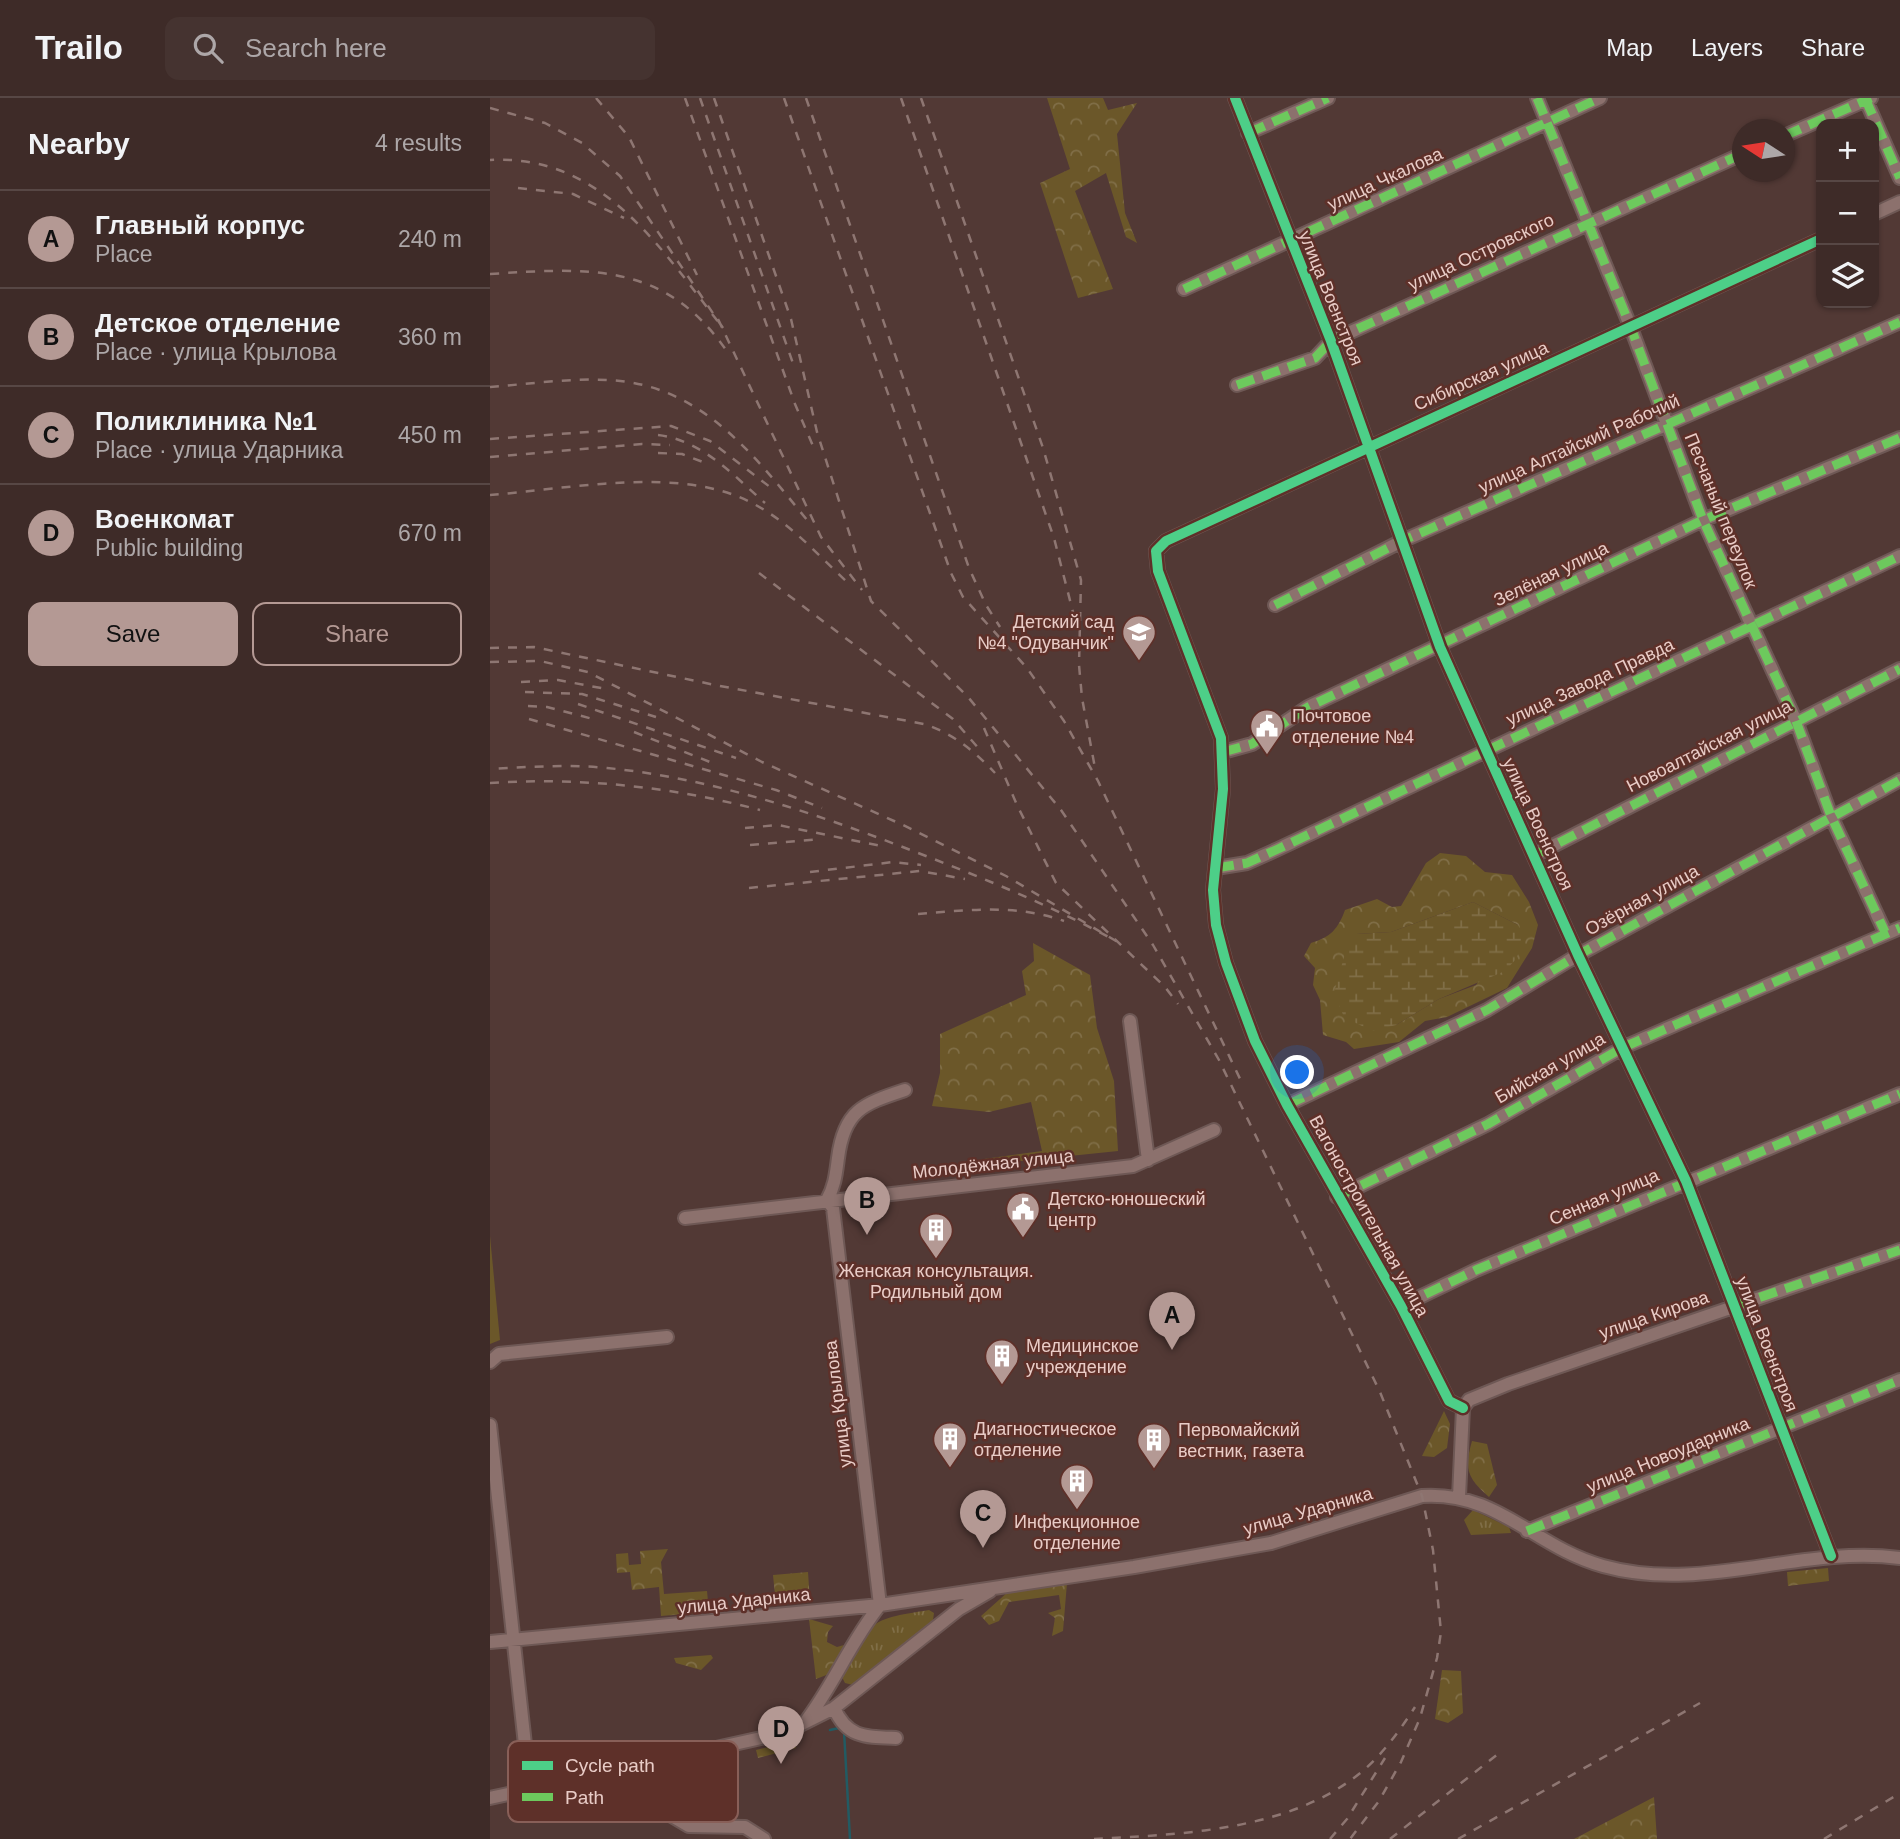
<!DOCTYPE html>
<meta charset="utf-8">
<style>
:root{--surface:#3e2b28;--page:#453330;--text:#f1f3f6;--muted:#ada7a8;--line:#574745;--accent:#b49994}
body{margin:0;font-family:Helvetica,sans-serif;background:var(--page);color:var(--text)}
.controls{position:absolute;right:21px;top:21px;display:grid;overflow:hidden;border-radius:14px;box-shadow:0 2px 5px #0004}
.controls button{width:63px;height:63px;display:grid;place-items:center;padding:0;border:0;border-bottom:2px solid var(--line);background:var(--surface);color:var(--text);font:35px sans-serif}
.compass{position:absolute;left:1242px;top:21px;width:63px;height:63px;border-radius:50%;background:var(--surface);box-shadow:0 2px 5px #0004;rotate:282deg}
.you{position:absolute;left:808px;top:975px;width:24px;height:24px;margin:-18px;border:5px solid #fff;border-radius:50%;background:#1a73e8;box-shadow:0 0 0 10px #1a73e833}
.badge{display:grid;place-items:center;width:46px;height:46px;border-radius:50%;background:var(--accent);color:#111;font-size:23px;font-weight:700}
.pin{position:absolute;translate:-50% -58px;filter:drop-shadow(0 2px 4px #0008)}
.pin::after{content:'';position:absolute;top:37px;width:24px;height:21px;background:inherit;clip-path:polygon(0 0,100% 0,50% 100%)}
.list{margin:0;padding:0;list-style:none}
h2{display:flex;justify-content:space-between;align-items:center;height:91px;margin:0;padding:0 28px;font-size:30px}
h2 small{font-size:23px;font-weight:400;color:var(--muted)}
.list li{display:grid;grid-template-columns:46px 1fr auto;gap:21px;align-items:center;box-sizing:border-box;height:98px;padding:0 28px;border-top:2px solid var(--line)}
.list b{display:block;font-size:26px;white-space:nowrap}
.list p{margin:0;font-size:23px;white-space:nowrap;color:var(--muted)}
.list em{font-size:23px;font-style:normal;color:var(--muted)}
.actions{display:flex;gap:14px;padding:21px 28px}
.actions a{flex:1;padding:16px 0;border:2px solid var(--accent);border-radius:14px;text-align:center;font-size:24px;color:var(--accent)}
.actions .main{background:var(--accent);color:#111}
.icon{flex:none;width:38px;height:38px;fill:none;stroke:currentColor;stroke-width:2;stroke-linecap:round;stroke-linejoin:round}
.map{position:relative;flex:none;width:1410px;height:1741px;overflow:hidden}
header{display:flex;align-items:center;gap:42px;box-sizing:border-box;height:98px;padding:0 35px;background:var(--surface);border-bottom:2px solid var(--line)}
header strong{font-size:33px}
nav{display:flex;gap:38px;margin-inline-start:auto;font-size:24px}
.search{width:490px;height:63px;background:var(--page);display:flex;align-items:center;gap:18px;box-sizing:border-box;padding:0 24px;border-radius:14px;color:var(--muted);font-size:26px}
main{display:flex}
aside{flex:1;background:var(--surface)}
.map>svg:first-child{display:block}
</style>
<header>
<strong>Trailo</strong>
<div class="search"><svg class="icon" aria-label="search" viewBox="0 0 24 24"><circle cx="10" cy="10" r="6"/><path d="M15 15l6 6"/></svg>Search here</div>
<nav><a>Map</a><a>Layers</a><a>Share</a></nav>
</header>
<main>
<aside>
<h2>Nearby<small>4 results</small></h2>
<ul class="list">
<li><span class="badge">A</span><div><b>Главный корпус</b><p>Place</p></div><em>240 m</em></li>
<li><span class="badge">B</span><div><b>Детское отделение</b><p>Place · улица Крылова</p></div><em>360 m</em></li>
<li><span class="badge">C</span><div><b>Поликлиника №1</b><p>Place · улица Ударника</p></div><em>450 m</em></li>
<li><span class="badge">D</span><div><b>Военкомат</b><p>Public building</p></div><em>670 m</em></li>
</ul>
<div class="actions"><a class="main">Save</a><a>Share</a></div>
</aside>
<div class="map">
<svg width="1410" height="1741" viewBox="0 0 1410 1741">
<defs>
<pattern id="grass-tufts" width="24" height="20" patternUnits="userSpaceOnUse" patternTransform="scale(1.75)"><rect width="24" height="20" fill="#6b5729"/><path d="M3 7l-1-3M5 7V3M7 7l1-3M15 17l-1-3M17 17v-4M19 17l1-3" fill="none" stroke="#806e47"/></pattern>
<pattern id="forest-crowns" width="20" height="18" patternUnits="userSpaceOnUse" patternTransform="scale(1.75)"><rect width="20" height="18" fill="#6b5729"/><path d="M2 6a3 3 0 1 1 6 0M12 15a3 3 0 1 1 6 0" fill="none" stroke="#806e47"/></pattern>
<pattern id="wetland-marsh" width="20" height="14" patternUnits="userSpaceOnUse" patternTransform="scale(1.75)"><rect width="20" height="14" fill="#6b5729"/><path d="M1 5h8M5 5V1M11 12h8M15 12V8" fill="none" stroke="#806e47"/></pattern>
</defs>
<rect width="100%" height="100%" fill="#523935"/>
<path fill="url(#grass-tufts)" d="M 983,1412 L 1019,1429 L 1021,1435 L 981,1437 L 974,1422 Z
M 439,1512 L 444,1515 L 443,1522 L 363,1587 L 355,1585 L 352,1579 C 382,1523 375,1522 439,1512 Z"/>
<path fill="url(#forest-crowns)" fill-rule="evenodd" d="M 557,0 L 613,0 L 618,12 L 647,5 L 627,36 L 635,115 L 647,145 L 636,139 L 616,75 L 585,93 L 623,191 L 588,200 L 550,85 L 580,71 Z
M 950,755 L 976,758 L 995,774 L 1022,777 L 1039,804 L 1048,827 L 1042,850 L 1017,890 L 957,919 L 935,923 L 909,944 L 864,951 L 856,944 L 833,937 L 830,902 L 823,887 L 825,870 L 814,858 L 821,845 C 841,839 848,831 855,812 L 887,801 L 902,809 L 911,808 L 936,765 ZM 983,804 L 1028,827 L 986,887 L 949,901 L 906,927 L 866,836 L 901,834 Z
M 543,845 L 600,877 L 607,930 L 624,983 L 628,1053 L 493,1067 L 494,1061 L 552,1053 L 541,1004 L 499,1014 L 442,1008 L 450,975 L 450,936 L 536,897 L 532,873 L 544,863 Z
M 954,1313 L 960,1326 L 957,1350 L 944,1359 L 932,1358 Z
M 982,1343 L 997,1346 L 1007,1387 L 999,1399 C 977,1380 974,1371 982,1343 Z
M 178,1451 L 171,1464 L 174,1496 L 217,1493 L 219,1514 L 171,1518 L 169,1489 L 142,1492 L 140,1474 L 127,1475 L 126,1456 L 138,1455 L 139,1467 L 151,1466 L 150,1453 Z
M 1338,1470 L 1339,1483 L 1298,1488 L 1297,1474 Z
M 318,1474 L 320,1504 L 286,1507 L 283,1477 Z
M 577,1485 L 573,1533 L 562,1538 L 565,1520 L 558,1515 L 571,1511 L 569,1497 L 519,1504 L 509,1523 L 499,1527 L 491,1518 L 519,1493 Z
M 319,1521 L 343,1528 L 338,1534 L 337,1544 L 347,1549 L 354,1547 L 339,1576 L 326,1581 Z
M 221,1557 L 223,1560 L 211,1572 L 186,1565 L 184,1560 Z
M 952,1572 L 971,1573 L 973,1615 L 958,1625 L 945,1621 Z
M 304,1643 L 306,1650 L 268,1660 L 266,1652 Z
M 1164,1699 L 1167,1741 L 1084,1741 Z"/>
<path fill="url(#wetland-marsh)" d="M 983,804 L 1028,827 L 1035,840 L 1026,861 L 1015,873 L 949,901 L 906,927 L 882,933 L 854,919 L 844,895 L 859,841 L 866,836 L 901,834 Z"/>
<path fill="#6b5729" d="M 0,1138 L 10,1242 L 0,1246 Z"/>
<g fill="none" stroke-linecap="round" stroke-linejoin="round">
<path stroke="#225b63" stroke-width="2.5" d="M 340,1632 L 349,1630 L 354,1633 L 360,1741"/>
<g stroke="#6e5855" stroke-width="16">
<path id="minor" d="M 745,0 L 841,243 L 950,549 L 1088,857 L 1196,1083 L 1341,1458
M 1047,0 L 1141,230 L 1213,422 L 1306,623 L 1341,718 L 1395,834
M 1375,0 L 1410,80
M 758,35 L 838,0
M 1294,38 L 1381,0
M 1384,116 L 1410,104
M 694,191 L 1110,0
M 747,287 L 825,260 L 841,243 L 1252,56
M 785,507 L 912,443 L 1410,224
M 733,654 L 762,646 L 818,609 L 1213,422 L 1410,340
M 1045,757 L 1410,571
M 726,770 L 757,765 L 788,751 L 1410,458
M 640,923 L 658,1062
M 797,1007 L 997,912 L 1088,857 L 1410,682
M 847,1099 L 998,1026 L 1134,949 L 1410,830
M 195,1120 L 643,1068 L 724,1032
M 911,1208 L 986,1172 L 1410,996
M 0,1264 L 9,1256 L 177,1239
M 973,1310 L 959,1303 L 911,1208 L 797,1007 L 765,943 L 736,865 L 726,827 L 723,792 L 733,691 L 731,640 L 668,473 L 666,453 L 676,443 L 1331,141
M 973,1310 L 979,1302 L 1018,1286 L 1410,1152
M 0,1327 L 40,1692
M 969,1399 L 973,1310
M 1037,1433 L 1410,1282
M 390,1507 L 343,1110 L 337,1102 C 345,1088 346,1075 348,1060 C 354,1012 373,1006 415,992
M 0,1544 L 390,1507 L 644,1469 L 781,1445 L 932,1398 C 1008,1393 1044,1449 1113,1468 C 1213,1496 1310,1447 1410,1460
M 344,1610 C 357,1640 376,1639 406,1640
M 316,1623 C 344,1586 361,1543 390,1507
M 151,1668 L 160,1705 L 199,1728 L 255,1729 L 274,1741
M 0,1700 L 294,1635 L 344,1610 L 469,1511 L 500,1493"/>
</g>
<use href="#minor" stroke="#8c716d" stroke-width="12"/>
<path stroke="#8e7672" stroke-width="2.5" stroke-dasharray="9 9" stroke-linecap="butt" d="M 106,0 L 139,39 L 207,177
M 195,0 L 305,306 L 323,348
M 210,0 L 305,271
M 224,0 L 301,221 L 327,334 L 381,503 L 478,599 L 571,712 L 663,847 L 729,962 L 890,1294 L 932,1398 L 943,1452 L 951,1534 L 947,1560 L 930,1620 L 911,1664 L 889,1703 L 860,1741
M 294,0 L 461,475 L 473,499 L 537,570 L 574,623 L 608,683 L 752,985
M 316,0 L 479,470 L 496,507 L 510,529
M 411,0 L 564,440 L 585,522
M 431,0 L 553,350 L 591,482 L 589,567 L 592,600 L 605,670
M 0,10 L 55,25 L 92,45 L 130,78 L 233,230 C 171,151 113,56 0,62
M 28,90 L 83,96 L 134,120
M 0,176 C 97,170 174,163 236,252
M 228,221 L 331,439 L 372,492
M 0,289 C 39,286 80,280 118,282 C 211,286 264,357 317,422
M 168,337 C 212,342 244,378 275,405
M 0,341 L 181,328 L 220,343 L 280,389
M 168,355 L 192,356 L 218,366
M 0,359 L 152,346 L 180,347
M 0,397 C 79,391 191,367 262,405 C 299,424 326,455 356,483
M 269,475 L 463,621 L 490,652
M 0,550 L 44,549 L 225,587 L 434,626 C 464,636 483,652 505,675
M 0,564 L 50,563 L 98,574 L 272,664 L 413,727 L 516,778 L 626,843 C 560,807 493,780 423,753 C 325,715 221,680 117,670 C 77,666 39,669 0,671
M 31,584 L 68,582 L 116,591
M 35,594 L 92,596 L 166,619
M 88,606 L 246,660
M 38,608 L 57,609 L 103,621
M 39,621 L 286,692 L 332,710
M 494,630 L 527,707 L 566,785 L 675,889 L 688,906
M 144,634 L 225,666
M 0,685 C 90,679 184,689 270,712
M 255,730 L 288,727 L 391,748
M 260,747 L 331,741
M 320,774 L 403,764 L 431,767
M 259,790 L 430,773 L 475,781
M 428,816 C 477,812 527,806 574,823
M 604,1741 C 694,1736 803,1733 875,1671 C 895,1653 910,1632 925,1609
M 840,1741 L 857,1721 L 895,1660
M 900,1741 L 1008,1656
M 968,1741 L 1210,1605
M 1334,1741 L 1410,1695"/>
<path stroke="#6dc95d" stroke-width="9" stroke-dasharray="18 9" stroke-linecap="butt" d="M 1047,0 L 1141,230 L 1213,422 L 1306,623 L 1341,718 L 1395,834
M 1375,0 L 1410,80
M 758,35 L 838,0
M 1294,38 L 1381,0
M 694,191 L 1110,0
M 747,287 L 825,260 L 841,243 L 1252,56
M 785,507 L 912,443 L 1410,224
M 733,654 L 762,646 L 818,609 L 1213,422 L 1410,340
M 1045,757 L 1410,571
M 726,770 L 757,765 L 788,751 L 1410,458
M 797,1007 L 997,912 L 1088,857 L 1410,682
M 847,1099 L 998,1026 L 1134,949 L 1410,830
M 911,1208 L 986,1172 L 1410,996
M 1244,1208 L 1410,1152
M 1037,1433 L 1410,1282"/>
<g stroke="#5e3029" stroke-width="15">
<path id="cycleway" d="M 745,0 L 841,243 L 950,549 L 1088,857 L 1196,1083 L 1341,1458
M 973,1310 L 959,1303 L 911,1208 L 797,1007 L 765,943 L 736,865 L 726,827 L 723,792 L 733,691 L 731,640 L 668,473 L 666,453 L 676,443 L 1331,141"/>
</g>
<use href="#cycleway" stroke="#4dcf88" stroke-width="10"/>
</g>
<defs>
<g id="school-pin" transform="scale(1.75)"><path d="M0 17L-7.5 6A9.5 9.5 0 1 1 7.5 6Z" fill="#b49994" stroke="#5e3029"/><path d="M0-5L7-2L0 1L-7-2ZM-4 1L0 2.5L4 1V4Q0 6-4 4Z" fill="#fff"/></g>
<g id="civic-pin" transform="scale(1.75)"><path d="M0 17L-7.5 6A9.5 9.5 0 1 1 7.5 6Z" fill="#b49994" stroke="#5e3029"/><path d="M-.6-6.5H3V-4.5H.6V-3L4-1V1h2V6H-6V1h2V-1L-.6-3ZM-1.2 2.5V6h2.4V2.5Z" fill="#fff"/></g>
<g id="building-pin" transform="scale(1.75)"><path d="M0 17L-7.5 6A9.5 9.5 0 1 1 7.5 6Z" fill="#b49994" stroke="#5e3029"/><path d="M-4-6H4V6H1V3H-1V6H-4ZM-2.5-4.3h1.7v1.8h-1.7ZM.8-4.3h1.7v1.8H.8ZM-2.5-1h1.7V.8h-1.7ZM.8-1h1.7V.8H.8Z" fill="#fff"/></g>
</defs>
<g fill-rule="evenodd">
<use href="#school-pin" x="649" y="534"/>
<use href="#civic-pin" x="777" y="628"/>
<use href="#civic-pin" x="533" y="1111"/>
<use href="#building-pin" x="446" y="1132"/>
<use href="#building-pin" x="512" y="1258"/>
<use href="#building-pin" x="460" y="1341"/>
<use href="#building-pin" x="664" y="1342"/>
<use href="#building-pin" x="587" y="1383"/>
</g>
<g text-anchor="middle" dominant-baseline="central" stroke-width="5" stroke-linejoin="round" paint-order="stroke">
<g font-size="18" fill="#e9ccc7" stroke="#5e3029">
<text transform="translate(895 81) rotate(-25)">улица Чкалова</text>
<text transform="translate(991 154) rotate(-25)">улица Островского</text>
<text transform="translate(841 200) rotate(68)">улица Военстроя</text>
<text transform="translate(991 278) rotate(-24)">Сибирская улица</text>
<text transform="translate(1089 346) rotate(-24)">улица Алтайский Рабочий</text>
<text transform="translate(1231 413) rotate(68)">Песчаный переулок</text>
<text transform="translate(1061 476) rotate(-26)">Зелёная улица</text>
<text transform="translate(1100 584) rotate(-25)">улица Завода Правда</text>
<text transform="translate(1219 648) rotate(-27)">Новоалтайская улица</text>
<text transform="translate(1048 726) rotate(65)">улица Военстроя</text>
<text transform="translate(1152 802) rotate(-29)">Озёрная улица</text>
<text transform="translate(1060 970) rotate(-30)">Бийская улица</text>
<text transform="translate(503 1066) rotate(-6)">Молодёжная улица</text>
<text transform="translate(1114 1099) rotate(-23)">Сенная улица</text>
<text transform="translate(879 1118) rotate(61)">Вагоностроительная улица</text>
<text transform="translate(1164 1217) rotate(-19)">улица Кирова</text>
<text transform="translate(1277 1246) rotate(69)">улица Военстроя</text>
<text transform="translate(348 1306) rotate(-97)">улица Крылова</text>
<text transform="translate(1178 1357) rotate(-22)">улица Новоударника</text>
<text transform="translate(818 1413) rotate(-16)">улица Ударника</text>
<text transform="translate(254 1503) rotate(-6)">улица Ударника</text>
</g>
<g font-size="18" fill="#e9ccc7" stroke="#5e3029" text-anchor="start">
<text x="624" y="524" text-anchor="end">Детский сад<tspan x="624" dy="21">№4 "Одуванчик"</tspan></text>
<text x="802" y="618">Почтовое<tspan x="802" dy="21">отделение №4</tspan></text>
<text x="558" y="1101">Детско-юношеский<tspan x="558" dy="21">центр</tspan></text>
<text x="446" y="1173" text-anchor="middle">Женская консультация.<tspan x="446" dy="21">Родильный дом</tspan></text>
<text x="536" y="1248">Медицинское<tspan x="536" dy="21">учреждение</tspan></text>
<text x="484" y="1331">Диагностическое<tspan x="484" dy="21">отделение</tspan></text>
<text x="688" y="1332">Первомайский<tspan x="688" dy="21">вестник, газета</tspan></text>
<text x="587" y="1424" text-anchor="middle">Инфекционное<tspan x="587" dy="21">отделение</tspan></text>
</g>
</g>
<rect x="18" y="1643" width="230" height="81" rx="10" fill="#5e3029" stroke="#885f58" stroke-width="2"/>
<rect x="32" y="1663" width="31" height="9" fill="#4dcf88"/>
<rect x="32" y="1695" width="31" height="8" fill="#6dc95d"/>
<g font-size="19" fill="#e9ccc7">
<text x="75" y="1674">Cycle path</text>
<text x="75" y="1706">Path</text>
</g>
</svg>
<div class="controls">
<button>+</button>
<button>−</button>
<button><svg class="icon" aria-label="layers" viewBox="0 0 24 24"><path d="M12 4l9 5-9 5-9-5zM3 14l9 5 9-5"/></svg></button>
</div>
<svg class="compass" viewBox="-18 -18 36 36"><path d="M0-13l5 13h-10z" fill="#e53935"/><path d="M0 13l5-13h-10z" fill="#ada7a8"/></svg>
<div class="you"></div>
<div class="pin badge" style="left:682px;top:1252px">A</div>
<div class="pin badge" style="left:377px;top:1137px">B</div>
<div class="pin badge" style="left:493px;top:1450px">C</div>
<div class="pin badge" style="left:291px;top:1666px">D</div>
</div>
</main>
